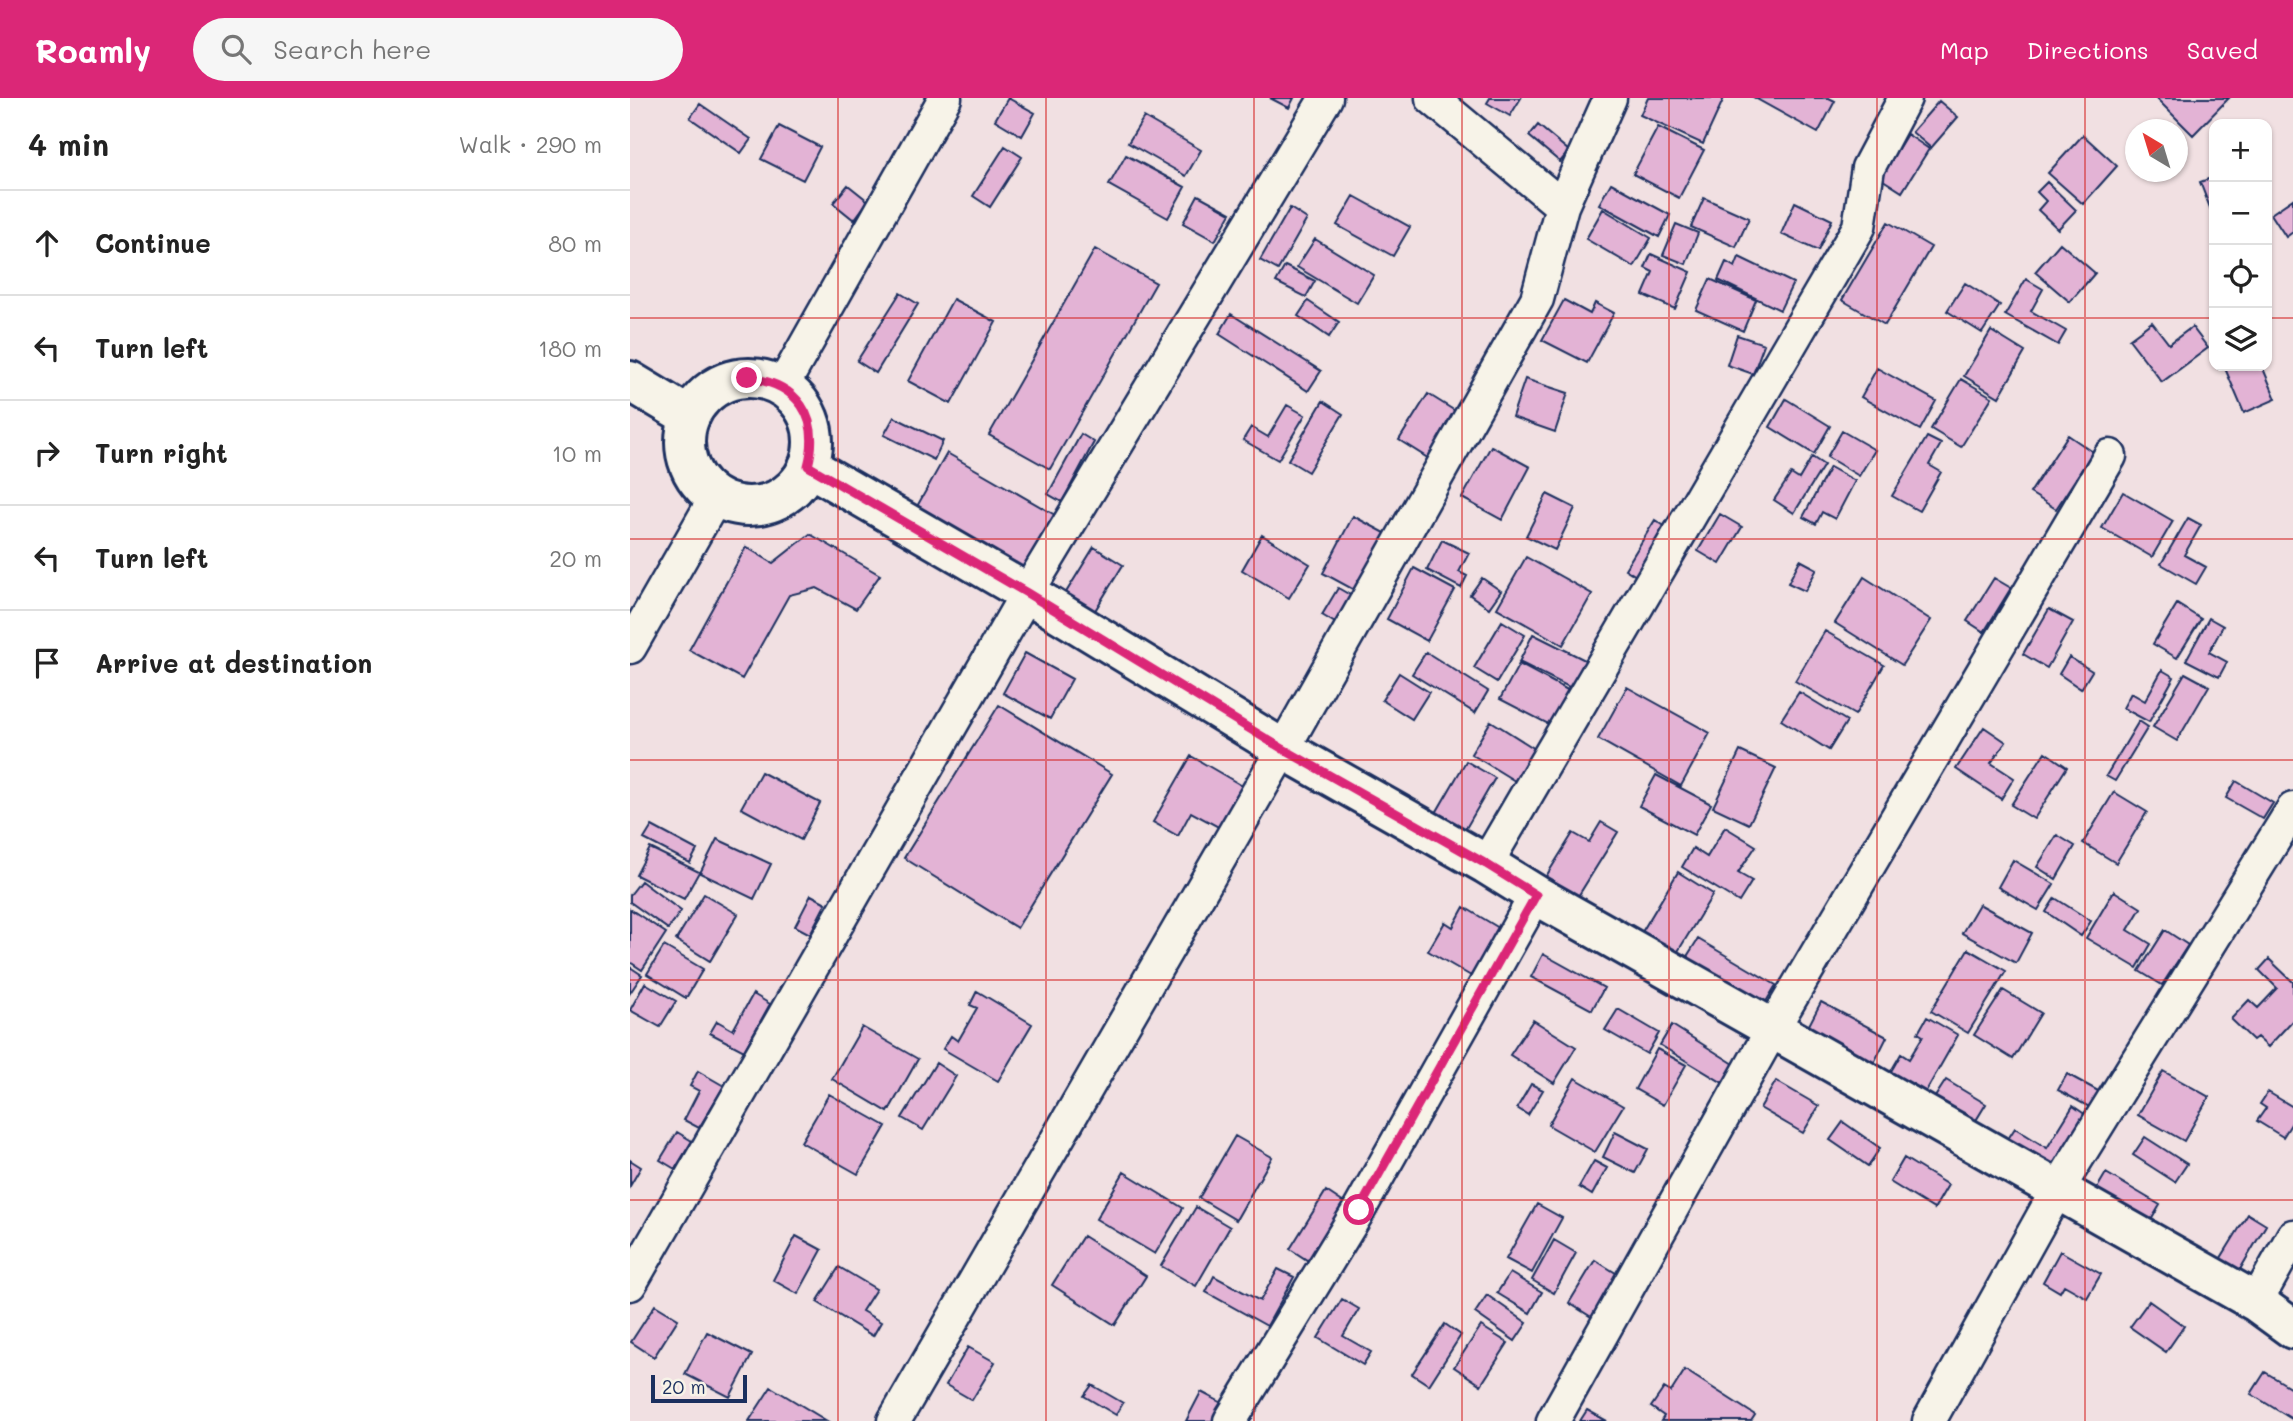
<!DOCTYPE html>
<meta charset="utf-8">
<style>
:root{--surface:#fff;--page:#f6f6f6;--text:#222;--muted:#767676;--line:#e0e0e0;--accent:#db2777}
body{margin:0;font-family:Mali,sans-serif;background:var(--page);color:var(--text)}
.controls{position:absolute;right:21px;top:21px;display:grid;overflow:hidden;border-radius:14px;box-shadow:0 2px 5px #0004}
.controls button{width:63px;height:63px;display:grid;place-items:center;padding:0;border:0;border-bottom:2px solid var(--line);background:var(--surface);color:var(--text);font:35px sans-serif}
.compass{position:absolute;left:1495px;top:21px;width:63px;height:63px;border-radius:50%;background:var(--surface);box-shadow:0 2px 5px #0004;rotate:322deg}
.scale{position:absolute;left:21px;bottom:18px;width:96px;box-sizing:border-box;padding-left:7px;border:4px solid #1b2f5e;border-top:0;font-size:19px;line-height:24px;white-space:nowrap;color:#1b2f5e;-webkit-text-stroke:5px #f7f3e8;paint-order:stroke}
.stop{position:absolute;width:21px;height:21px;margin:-16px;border:5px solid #db2777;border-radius:50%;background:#fff}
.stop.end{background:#db2777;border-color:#fff;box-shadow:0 2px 7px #0008}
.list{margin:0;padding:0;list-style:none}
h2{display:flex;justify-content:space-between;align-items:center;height:91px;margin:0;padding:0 28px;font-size:30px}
h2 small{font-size:23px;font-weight:400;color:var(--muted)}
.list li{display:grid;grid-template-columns:46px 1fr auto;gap:21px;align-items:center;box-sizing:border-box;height:105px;padding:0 28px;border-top:2px solid var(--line)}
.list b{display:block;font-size:26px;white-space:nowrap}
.list em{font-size:23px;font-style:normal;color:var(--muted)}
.icon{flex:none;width:38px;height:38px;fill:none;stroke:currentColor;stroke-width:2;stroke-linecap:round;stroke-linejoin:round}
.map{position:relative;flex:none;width:1663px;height:1323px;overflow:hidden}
header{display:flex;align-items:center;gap:42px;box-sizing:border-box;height:98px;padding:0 35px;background:var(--accent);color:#fff}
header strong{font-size:33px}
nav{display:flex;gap:38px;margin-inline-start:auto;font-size:24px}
.search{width:490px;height:63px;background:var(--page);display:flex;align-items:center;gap:18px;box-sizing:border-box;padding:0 24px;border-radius:38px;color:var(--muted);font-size:26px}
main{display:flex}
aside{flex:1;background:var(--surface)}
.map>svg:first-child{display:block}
</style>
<header>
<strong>Roamly</strong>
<div class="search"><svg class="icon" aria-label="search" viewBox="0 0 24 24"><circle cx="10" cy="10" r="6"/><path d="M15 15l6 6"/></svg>Search here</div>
<nav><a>Map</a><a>Directions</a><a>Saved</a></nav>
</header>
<main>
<aside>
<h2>4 min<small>Walk · 290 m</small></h2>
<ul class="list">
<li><svg class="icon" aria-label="ahead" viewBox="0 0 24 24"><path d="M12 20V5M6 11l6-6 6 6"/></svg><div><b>Continue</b></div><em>80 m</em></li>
<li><svg class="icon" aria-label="left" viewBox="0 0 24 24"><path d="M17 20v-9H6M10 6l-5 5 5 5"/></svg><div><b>Turn left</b></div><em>180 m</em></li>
<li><svg class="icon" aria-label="right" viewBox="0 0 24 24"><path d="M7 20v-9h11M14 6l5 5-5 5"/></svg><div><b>Turn right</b></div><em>10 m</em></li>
<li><svg class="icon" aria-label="left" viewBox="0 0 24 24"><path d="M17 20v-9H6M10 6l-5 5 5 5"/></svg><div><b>Turn left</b></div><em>20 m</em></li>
<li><svg class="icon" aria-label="arrive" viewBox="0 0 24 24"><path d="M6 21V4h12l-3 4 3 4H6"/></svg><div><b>Arrive at destination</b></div></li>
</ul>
</aside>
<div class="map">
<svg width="1663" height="1323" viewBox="0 0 1663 1323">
<rect width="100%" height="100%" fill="#f1e0e2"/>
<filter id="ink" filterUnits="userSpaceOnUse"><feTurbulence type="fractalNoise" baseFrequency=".0143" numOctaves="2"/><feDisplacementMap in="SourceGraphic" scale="14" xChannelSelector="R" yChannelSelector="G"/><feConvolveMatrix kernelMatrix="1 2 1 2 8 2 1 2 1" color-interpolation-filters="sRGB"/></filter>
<g filter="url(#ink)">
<path fill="#e3b3d5" stroke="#1b2f5e" stroke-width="2" d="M 378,0 L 405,15 L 392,38 L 365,22 Z
M 640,0 L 664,0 L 659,10 Z
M 860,0 L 891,0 L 880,18 L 857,5 Z
M 1018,0 L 1094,0 L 1073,46 L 1010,17 Z
M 1125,0 L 1199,0 L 1205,3 L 1188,35 Z
M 1526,0 L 1599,0 L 1563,37 Z
M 1309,3 L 1328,19 L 1301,50 L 1282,34 Z
M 70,6 L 121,41 L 111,55 L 60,20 Z
M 514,19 L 571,52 L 556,78 L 498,45 Z
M 908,27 L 939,53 L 930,64 L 899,38 Z
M 149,28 L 190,49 L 173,82 L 131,61 Z
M 1028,29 L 1074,52 L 1049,100 L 1003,76 Z
M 1277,36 L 1299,51 L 1272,94 L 1250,80 Z
M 1453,37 L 1487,68 L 1453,106 L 1418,75 Z
M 375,48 L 392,59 L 360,109 L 343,98 Z
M 496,57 L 555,89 L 538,120 L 479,87 Z
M 1584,79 L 1584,120 L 1570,84 Z
M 1417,84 L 1446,112 L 1428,131 L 1408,112 L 1416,103 L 1407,94 Z
M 981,85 L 1040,117 L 1029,139 L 969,106 Z
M 218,87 L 238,103 L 224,122 L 203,105 Z
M 568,97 L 601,115 L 585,143 L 553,125 Z
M 724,98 L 780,129 L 763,158 L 707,127 Z
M 1074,100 L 1119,120 L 1106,149 L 1061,129 Z
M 1663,101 L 1663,134 L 1656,139 L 1641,116 Z
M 1165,104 L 1202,122 L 1188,153 L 1151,136 Z
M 660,110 L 677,121 L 648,172 L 630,162 Z
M 973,111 L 1021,140 L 1004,169 L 956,141 Z
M 1258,124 L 1301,149 L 1255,227 L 1212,202 Z
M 1046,126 L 1068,135 L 1056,166 L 1033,157 Z
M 685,141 L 744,177 L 727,205 L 667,169 Z
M 1430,145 L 1465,175 L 1440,204 L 1405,174 Z
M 465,151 L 526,185 L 420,371 L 359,337 Z
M 1021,156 L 1061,174 L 1045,211 L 1013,197 L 1023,174 L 1015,170 Z
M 1109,159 L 1163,185 L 1150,212 L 1088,182 L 1096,164 L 1105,169 Z
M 655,168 L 685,183 L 676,199 L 646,184 Z
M 1080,181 L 1126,202 L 1113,233 L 1066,212 Z
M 1396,181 L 1413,191 L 1401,213 L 1436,233 L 1428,247 L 1375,217 Z
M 1335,185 L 1370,207 L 1352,235 L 1317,213 Z
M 270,195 L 288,206 L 246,275 L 227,263 Z
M 323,201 L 366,224 L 321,306 L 278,283 Z
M 934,202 L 960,216 L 965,205 L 984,215 L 957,265 L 912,242 Z
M 678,203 L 709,224 L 699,239 L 668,218 Z
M 601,216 L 691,273 L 678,293 L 589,236 Z
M 1522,224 L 1539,246 L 1562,229 L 1578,250 L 1532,284 L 1499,241 Z
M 1361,233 L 1395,254 L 1369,299 L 1334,278 Z
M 1107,237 L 1134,246 L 1123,276 L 1097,267 Z
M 1594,268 L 1632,268 L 1646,301 L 1614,315 Z
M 1247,270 L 1306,303 L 1290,332 L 1231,299 Z
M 895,281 L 938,295 L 925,334 L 882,319 Z
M 1331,281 L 1362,299 L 1331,349 L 1301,331 Z
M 798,296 L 830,316 L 801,362 L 769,342 Z
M 1156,301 L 1200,328 L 1184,356 L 1140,329 Z
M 693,303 L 713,316 L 678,374 L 658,362 Z
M 657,307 L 675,317 L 648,362 L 613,342 L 621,329 L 638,339 Z
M 264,319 L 313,343 L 304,362 L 254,337 Z
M 1212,333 L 1245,352 L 1229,378 L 1197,359 Z
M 451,336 L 464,344 L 432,404 L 418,396 Z
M 1438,337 L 1463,354 L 1426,411 L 1400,395 Z
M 1297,339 L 1311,346 L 1299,367 L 1311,374 L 1289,413 L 1262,398 Z
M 861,348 L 900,369 L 872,422 L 832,400 Z
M 317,355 L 425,417 L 388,480 L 281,419 Z
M 1182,359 L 1194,367 L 1164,415 L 1144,402 L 1161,376 L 1169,381 Z
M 1200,369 L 1225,383 L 1205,421 L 1192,414 L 1186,426 L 1173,419 Z
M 1493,394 L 1543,423 L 1522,459 L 1472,430 Z
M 917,396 L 945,410 L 925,452 L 896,438 Z
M 1090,416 L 1112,429 L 1090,466 L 1068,453 Z
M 723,418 L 757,436 L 726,493 L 693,475 Z
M 1558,420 L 1571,427 L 1554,457 L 1576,469 L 1566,486 L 1531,466 Z
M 1025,422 L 1041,432 L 1011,481 L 995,471 Z
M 180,436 L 250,477 L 226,511 L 187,490 L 159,497 L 112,581 L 59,552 L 116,449 L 143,465 Z
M 632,437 L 680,466 L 659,500 L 612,472 Z
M 812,442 L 839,455 L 829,474 L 837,478 L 831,490 L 797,472 Z
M 464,449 L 493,467 L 461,519 L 432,501 Z
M 896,459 L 962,496 L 933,547 L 867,510 Z
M 1170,462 L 1187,471 L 1175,493 L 1158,485 Z
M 784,470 L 825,492 L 797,543 L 757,521 Z
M 1234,479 L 1301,522 L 1272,567 L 1205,525 Z
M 852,480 L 871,493 L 859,510 L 840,497 Z
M 1364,480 L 1381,490 L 1354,534 L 1337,523 Z
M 708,490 L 727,501 L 710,528 L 692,517 Z
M 1547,506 L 1571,521 L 1547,560 L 1523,546 Z
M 1419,511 L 1443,524 L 1417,570 L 1393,556 Z
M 1579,520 L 1593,528 L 1579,554 L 1597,564 L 1589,579 L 1556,562 Z
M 872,523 L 895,537 L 867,584 L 844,570 Z
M 1195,533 L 1254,567 L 1225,617 L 1165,583 Z
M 903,536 L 959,564 L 945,592 L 889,564 Z
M 796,554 L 858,593 L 845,615 L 782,576 Z
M 395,555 L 442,581 L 420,621 L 373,595 Z
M 1439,559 L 1462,573 L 1451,591 L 1429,576 Z
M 889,566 L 947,597 L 928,631 L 870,601 Z
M 1532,572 L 1544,579 L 1519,624 L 1493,610 L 1501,595 L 1515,603 Z
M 769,575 L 799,594 L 782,621 L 752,602 Z
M 1555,575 L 1579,588 L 1547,643 L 1523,629 Z
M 997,589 L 1080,635 L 1051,688 L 968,641 Z
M 1169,594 L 1217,623 L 1199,652 L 1151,622 Z
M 369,607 L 482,676 L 387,830 L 274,760 Z
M 861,623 L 913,656 L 893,688 L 841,656 Z
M 1509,623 L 1518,629 L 1485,683 L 1476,678 Z
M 1354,629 L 1376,644 L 1361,665 L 1384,680 L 1371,701 L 1326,671 Z
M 1110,653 L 1146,670 L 1119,726 L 1083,709 Z
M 1415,654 L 1437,669 L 1404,721 L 1381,707 Z
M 561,658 L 616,690 L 592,731 L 561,714 L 548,738 L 523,724 Z
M 836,663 L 865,680 L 835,732 L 806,715 Z
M 131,674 L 190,705 L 171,742 L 111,710 Z
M 1026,677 L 1081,706 L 1064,737 L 1009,708 Z
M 1606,683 L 1643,705 L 1633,721 L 1596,700 Z
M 1484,694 L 1517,714 L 1486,765 L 1453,745 Z
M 971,724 L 988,734 L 947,800 L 915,780 L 943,735 L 959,744 Z
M 22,728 L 67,752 L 60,765 L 14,741 Z
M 1095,729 L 1126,748 L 1108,775 L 1122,783 L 1109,804 L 1052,769 L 1063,750 L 1077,759 Z
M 1427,737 L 1445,748 L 1426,781 L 1407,769 Z
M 87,741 L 141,766 L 124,801 L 70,775 Z
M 20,750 L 69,774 L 54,801 L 6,777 Z
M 1383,762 L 1424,786 L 1408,812 L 1368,789 Z
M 1048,774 L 1083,796 L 1047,855 L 1012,834 Z
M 11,783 L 51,813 L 38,831 L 0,804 L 0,797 Z
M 1484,793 L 1511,810 L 1498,832 L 1521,846 L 1507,870 L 1456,840 Z
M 74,796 L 108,816 L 80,863 L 46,842 Z
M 181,797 L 196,805 L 180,836 L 165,828 Z
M 1425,800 L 1461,823 L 1451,838 L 1416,814 Z
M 1349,806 L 1402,835 L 1386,865 L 1332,835 Z
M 834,809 L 869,830 L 841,878 L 798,853 L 815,824 L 823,829 Z
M 0,811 L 36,835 L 12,872 L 0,864 Z
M 1535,832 L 1558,847 L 1532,887 L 1509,873 Z
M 1068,841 L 1146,887 L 1134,907 L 1056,860 Z
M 34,848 L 73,871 L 56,900 L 17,876 Z
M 1338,851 L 1376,873 L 1338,935 L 1301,913 Z
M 913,856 L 974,890 L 962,912 L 901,879 Z
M 1639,861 L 1663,884 L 1663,922 L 1638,949 L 1627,939 L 1623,942 L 1601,921 L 1619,902 L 1628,910 L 1647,890 L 1629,872 Z
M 0,869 L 12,877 L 0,895 Z
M 15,885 L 46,903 L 30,929 L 0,912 Z
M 1373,892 L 1411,915 L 1383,961 L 1344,937 Z
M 347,893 L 402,926 L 368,983 L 313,951 L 321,938 L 328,943 L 347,910 L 340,907 Z
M 123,896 L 140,906 L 114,953 L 80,935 L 87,923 L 103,932 Z
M 1191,904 L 1257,939 L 1244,965 L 1178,929 Z
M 988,911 L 1029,935 L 1017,956 L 975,932 Z
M 1297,919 L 1328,937 L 1295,995 L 1260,975 L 1271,956 L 1279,961 L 1293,938 L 1288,935 Z
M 903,922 L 946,949 L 924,985 L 880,957 Z
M 1042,927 L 1104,966 L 1093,985 L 1030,947 Z
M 232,929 L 288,961 L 258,1014 L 202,981 Z
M 1027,951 L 1056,967 L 1033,1007 L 1005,991 Z
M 306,965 L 326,978 L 293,1032 L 272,1020 Z
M 68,973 L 94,988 L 69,1030 L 54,1022 L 69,993 L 60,988 Z
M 1533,973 L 1579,999 L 1554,1043 L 1508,1017 Z
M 1437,976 L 1470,994 L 1461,1010 L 1428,992 Z
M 945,980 L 993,1008 L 965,1054 L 918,1027 Z
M 1316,982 L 1356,1006 L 1345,1024 L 1305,999 Z
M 1146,983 L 1189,1008 L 1173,1035 L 1130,1010 Z
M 901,986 L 913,992 L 898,1017 L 887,1010 Z
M 1638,994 L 1663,1009 L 1663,1023 L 1653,1039 L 1627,1023 L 1636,1010 L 1630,1006 Z
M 199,996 L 256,1028 L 228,1076 L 171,1044 Z
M 1443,1008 L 1456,1017 L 1423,1069 L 1378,1041 L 1385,1030 L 1417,1050 Z
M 1213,1024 L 1250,1050 L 1238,1068 L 1200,1042 Z
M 47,1034 L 62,1043 L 45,1071 L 30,1062 Z
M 985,1034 L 1018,1051 L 1005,1075 L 973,1059 Z
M 605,1038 L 642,1059 L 606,1122 L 569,1100 Z
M 1515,1039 L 1557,1066 L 1545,1084 L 1503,1057 Z
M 1274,1060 L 1318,1087 L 1304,1111 L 1260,1084 Z
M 0,1062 L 11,1069 L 0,1088 Z
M 964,1063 L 977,1070 L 962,1097 L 949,1089 Z
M 494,1074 L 553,1110 L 525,1156 L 466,1121 Z
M 1476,1075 L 1530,1107 L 1517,1129 L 1463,1097 Z
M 696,1093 L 717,1107 L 680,1164 L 660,1151 Z
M 907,1106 L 932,1120 L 902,1175 L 876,1161 Z
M 566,1109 L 600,1129 L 566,1188 L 531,1168 Z
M 1618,1116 L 1636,1127 L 1605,1180 L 1586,1168 Z
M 166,1138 L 192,1152 L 168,1196 L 143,1182 Z
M 453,1138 L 516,1178 L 485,1227 L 422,1187 Z
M 924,1142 L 946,1155 L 924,1195 L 902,1182 Z
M 1430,1153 L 1471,1176 L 1457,1200 L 1434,1187 L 1430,1194 L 1413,1184 Z
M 965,1162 L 989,1177 L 963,1220 L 939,1205 Z
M 209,1169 L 246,1191 L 232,1213 L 251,1224 L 243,1238 L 187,1204 Z
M 648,1171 L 664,1179 L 637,1228 L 576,1194 L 584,1178 L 630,1203 Z
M 880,1175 L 912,1194 L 900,1215 L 867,1195 Z
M 857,1197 L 897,1225 L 885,1243 L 845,1215 Z
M 712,1201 L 729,1211 L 713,1238 L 741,1254 L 733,1267 L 688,1240 Z
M 1519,1203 L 1554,1228 L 1536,1254 L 1500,1229 Z
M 25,1207 L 48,1221 L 24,1259 L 1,1244 Z
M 815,1226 L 831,1237 L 799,1287 L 782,1276 Z
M 851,1228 L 878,1245 L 851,1287 L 824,1269 Z
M 77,1234 L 122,1257 L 100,1299 L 55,1276 Z
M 338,1249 L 365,1264 L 342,1302 L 316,1287 Z
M 1055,1272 L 1125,1317 L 1121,1323 L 1031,1323 L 1034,1318 L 1021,1309 L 1034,1290 L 1041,1294 Z
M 1635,1274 L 1663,1291 L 1662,1321 L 1621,1296 Z
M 462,1287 L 493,1305 L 486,1317 L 454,1298 Z
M 141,1289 L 197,1323 L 119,1323 Z
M 571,1294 L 594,1306 L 585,1323 L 556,1323 Z
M 957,1312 L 977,1323 L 950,1323 Z"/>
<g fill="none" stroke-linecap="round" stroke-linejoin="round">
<g stroke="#1b2f5e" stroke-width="37">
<path id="minor" d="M 802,0 L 932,108
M 152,289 L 315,0
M 0,549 L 86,399
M 856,766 L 1229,129 L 1238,70 L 1275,0
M 0,1186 L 397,495 L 696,0
M 1626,1204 L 1663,1138
M 264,1323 L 653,651 L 907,201 L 932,108 L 980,0
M 600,1323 L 729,1112 L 906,797
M 923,1323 L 1143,930 L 1480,358
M 1299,1323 L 1428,1091 L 1663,711"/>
</g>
<g stroke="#1b2f5e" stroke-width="44">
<path id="major" d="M55 344a64 64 0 1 1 128 0a64 64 0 1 1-128 0Z
M 0,283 L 60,319
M 178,368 L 397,495 L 653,651 L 856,766 L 906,797 L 1626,1204 L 1663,1231"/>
</g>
<use href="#minor" stroke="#f7f3e8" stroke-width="32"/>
<use href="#major" stroke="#f7f3e8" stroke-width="38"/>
</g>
</g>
<g fill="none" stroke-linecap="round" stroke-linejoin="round" filter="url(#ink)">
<path stroke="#db2777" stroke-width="9" d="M 117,280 C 168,285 191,319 178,368 L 397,495 L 653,651 L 856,766 L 906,797 L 729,1112"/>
</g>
<path fill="none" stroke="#d62828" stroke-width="2" stroke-opacity="0.55" d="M 208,0 L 208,1323M 416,0 L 416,1323M 624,0 L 624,1323M 832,0 L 832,1323M 1039,0 L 1039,1323M 1247,0 L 1247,1323M 1455,0 L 1455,1323M 0,220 L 1584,220M 1637,220 L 1663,220M 0,441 L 1663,441M 0,662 L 1663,662M 0,882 L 1663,882M 0,1102 L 1663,1102"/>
</svg>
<div class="controls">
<button>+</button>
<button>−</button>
<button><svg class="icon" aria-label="locate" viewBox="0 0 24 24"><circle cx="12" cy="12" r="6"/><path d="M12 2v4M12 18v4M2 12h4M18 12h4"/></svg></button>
<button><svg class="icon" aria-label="layers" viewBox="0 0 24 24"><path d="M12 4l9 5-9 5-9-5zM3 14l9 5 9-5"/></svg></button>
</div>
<svg class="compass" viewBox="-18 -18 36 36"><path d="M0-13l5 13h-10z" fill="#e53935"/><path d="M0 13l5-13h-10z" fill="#767676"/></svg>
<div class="scale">20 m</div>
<div class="stop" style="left:729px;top:1112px"></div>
<div class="stop end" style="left:117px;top:280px"></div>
</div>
</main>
